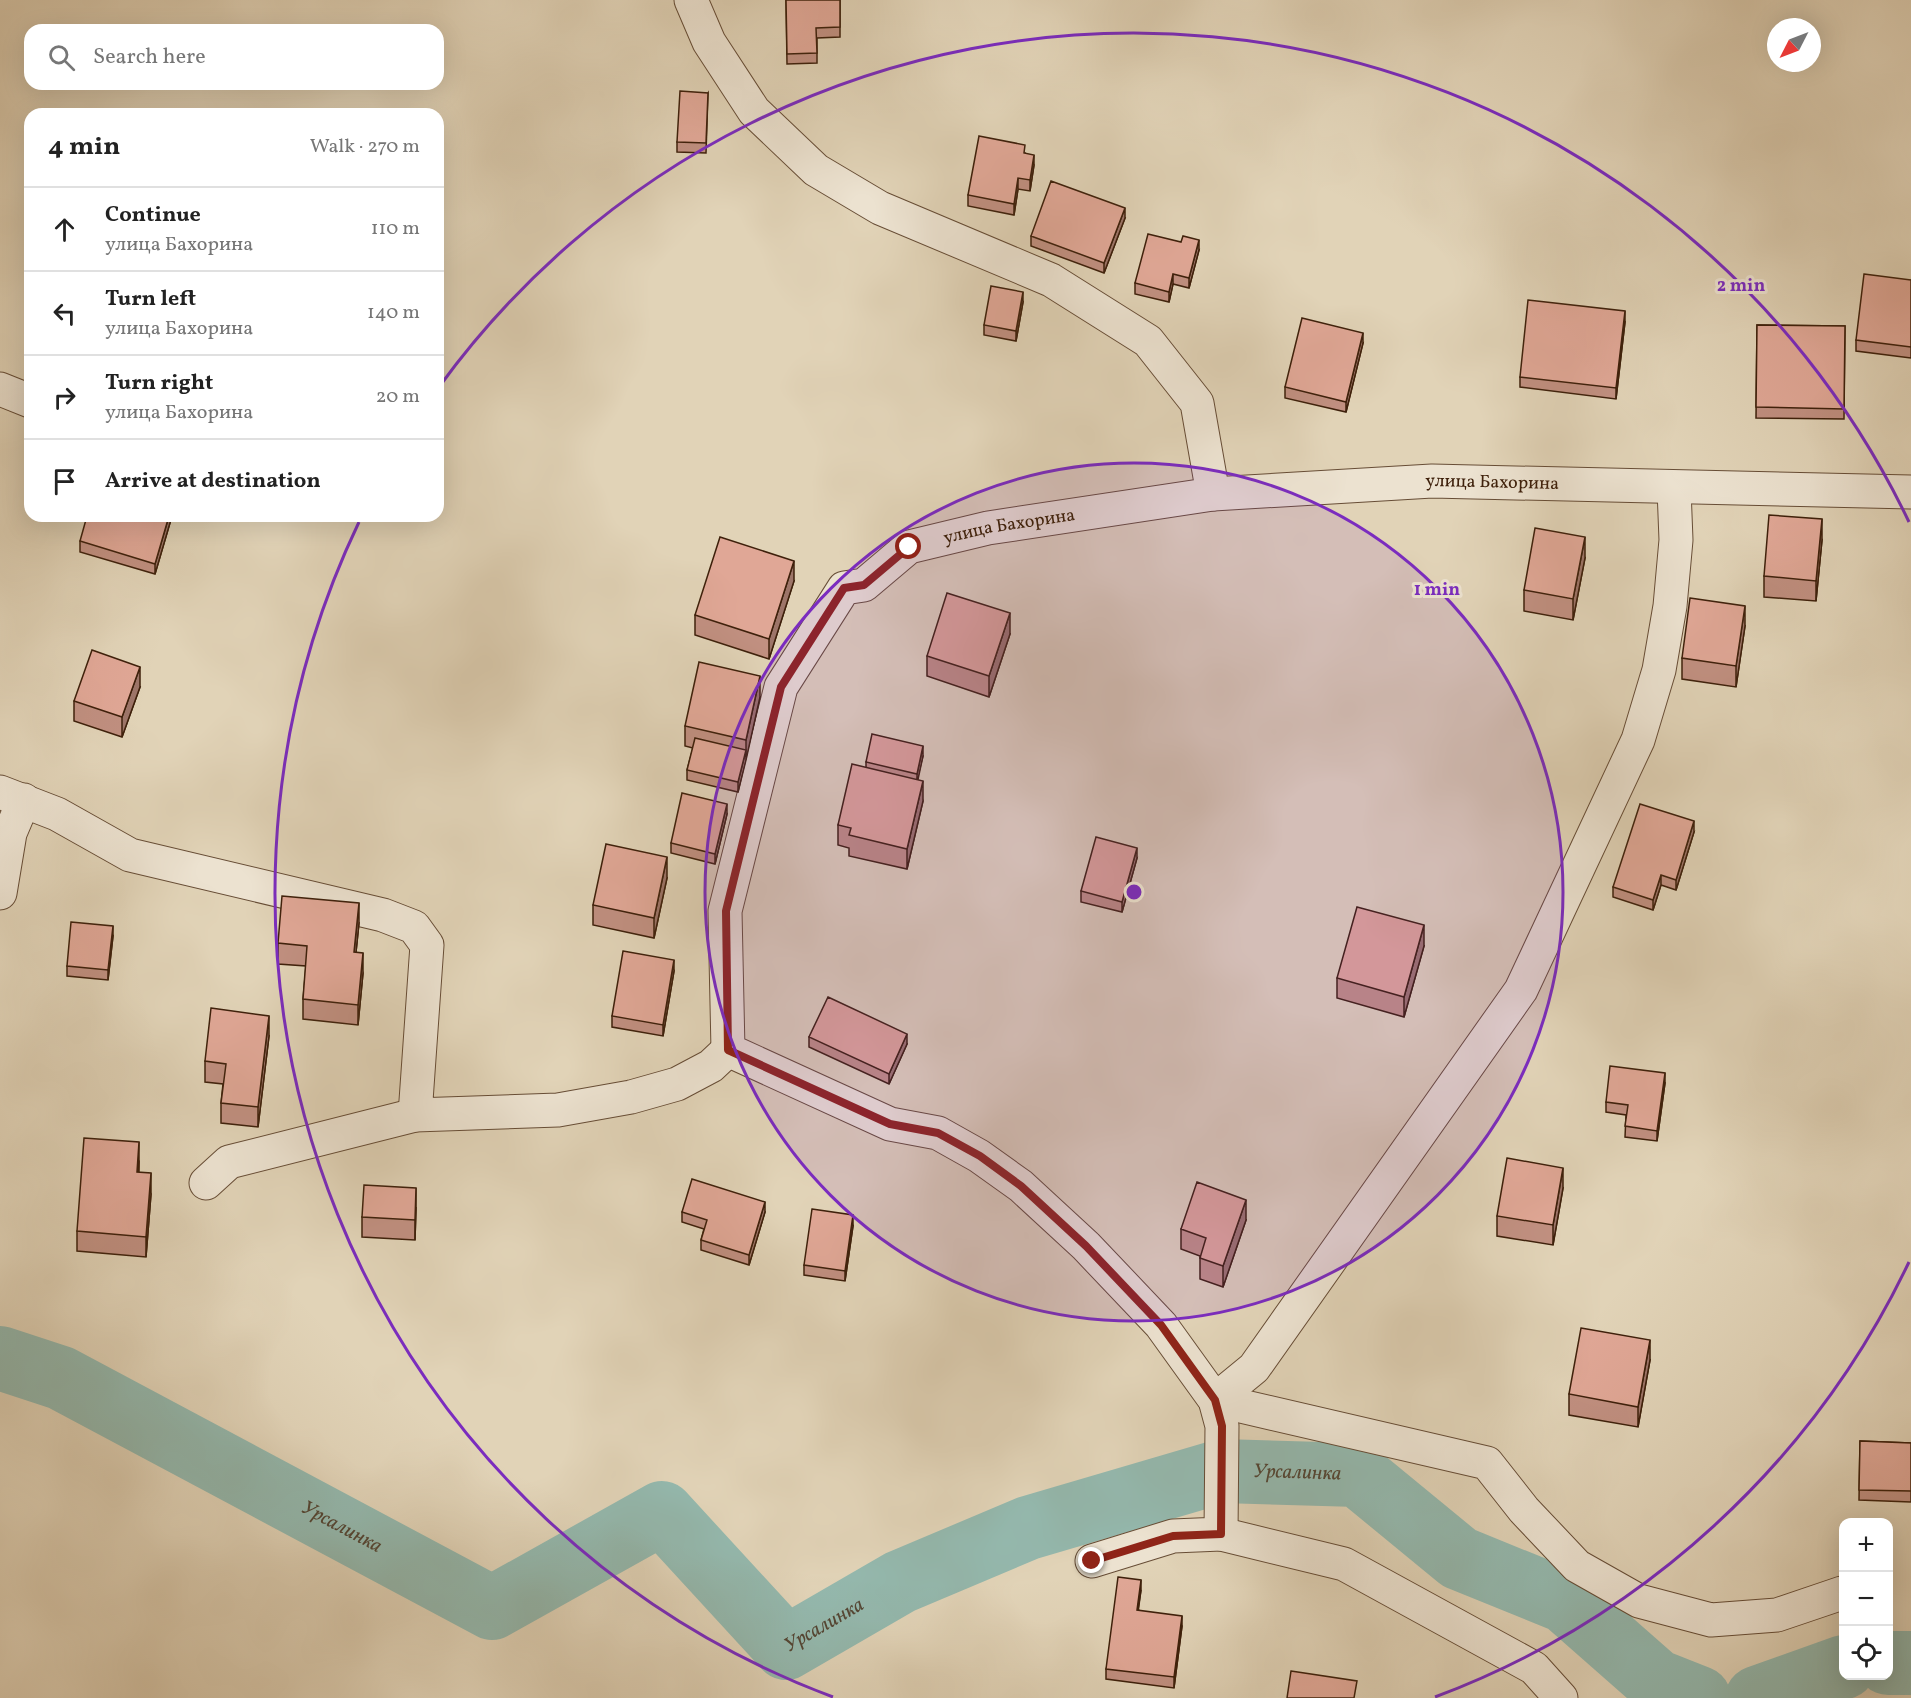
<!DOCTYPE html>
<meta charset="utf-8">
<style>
:root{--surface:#fff;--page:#f2f2f2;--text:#222;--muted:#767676;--line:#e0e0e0}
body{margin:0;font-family:Vollkorn,serif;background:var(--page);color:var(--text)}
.controls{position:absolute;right:18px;bottom:18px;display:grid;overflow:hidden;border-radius:12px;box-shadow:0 6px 24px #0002}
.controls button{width:54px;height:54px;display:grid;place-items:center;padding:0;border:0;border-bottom:2px solid var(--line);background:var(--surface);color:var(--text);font:30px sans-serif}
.compass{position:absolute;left:1767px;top:18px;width:54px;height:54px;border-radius:50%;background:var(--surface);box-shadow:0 6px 24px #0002;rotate:228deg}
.stop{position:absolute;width:18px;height:18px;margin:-14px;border:4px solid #8f2418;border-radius:50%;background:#fff}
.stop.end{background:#8f2418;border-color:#fff;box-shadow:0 2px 6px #0008}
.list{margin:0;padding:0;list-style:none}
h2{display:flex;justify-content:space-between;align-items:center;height:78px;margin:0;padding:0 24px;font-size:26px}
h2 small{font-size:20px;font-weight:400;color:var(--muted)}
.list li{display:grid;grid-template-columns:39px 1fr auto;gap:18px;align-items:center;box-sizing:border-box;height:84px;padding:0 24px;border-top:2px solid var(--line)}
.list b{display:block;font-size:22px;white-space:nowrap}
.list p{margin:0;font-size:20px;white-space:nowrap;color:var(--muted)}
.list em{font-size:20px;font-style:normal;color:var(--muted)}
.icon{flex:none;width:33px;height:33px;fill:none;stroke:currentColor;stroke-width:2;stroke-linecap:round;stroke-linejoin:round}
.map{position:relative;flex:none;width:1911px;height:1698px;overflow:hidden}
.search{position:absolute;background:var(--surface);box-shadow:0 6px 24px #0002;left:24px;top:24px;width:420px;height:66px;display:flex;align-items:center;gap:15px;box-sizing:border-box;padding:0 21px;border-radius:18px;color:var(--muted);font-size:22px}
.panel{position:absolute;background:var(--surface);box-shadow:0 6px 24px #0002;left:24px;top:108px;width:420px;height:414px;border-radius:18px}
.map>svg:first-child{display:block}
</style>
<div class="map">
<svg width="1911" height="1698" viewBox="0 0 1911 1698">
<rect width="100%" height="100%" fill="#e1d3b7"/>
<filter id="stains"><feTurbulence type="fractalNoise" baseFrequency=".00333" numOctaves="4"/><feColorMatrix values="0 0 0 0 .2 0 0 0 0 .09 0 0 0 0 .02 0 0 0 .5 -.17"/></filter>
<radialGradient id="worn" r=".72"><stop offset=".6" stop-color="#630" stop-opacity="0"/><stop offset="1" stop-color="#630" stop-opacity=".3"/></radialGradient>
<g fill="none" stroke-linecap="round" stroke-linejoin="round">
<g stroke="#94b8ad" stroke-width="64">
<path id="s1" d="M 0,1358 L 61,1378 L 492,1608 L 662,1513 L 786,1648 L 900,1582 L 1028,1528 L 1222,1471 L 1358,1475 L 1459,1558 L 1565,1601 L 1656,1681 L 1699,1698"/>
<path d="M 1888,1663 L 1911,1663"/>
<path d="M 1757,1698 L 1844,1667"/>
</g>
<g stroke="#674d36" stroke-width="35">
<g id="minor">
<path d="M 691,0 L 709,42 L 754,111 L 816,170 L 880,208 L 1051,280 L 1148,341 L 1197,403 L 1213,494"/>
<path d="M 0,389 L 30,401"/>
<path d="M 0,792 L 57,814 L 130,855 L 383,915 L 414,927 L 427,945 L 415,1115 L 558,1110 L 631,1097 L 677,1084 L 711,1066 L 728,1050"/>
<path d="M 0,893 L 10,833 L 24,800"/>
<path d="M 206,1183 L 229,1162 L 415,1115"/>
<path d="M 1215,1400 L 1254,1368 L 1521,990 L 1638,740 L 1659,670 L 1670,606 L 1676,540 L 1674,489"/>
<path d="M 1215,1400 L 1487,1463 L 1524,1510 L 1577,1566 L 1639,1601 L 1711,1620 L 1777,1615 L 1842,1593"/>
<path d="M 1221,1534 L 1344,1564 L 1534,1668 L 1561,1698"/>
<path id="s2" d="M 1092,1561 L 1173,1536 L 1221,1534 L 1222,1426 L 1215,1400 L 1161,1325 L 1086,1246 L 1021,1186 L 979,1156 L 938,1133 L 890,1124 L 728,1050 L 725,911 L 781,687 L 844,588 L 864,585 L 909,547 L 988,528 L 1213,494 L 1432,481 L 1911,492"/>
</g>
</g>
<use href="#minor" stroke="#ece2d0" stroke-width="33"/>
</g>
<path fill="#c19081" stroke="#3e200b" stroke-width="1.5" d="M 786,0 L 840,0 L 840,37 L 817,38 L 817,63 L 787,64 Z
M 708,93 L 706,153 L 677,152 L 677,142 Z
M 1025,153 L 1034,165 L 1030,191 L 1018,189 L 1014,215 L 968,206 L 968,195 Z
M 1125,218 L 1104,273 L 1031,246 L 1031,236 Z
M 1199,250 L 1189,288 L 1173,284 L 1169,302 L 1135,294 L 1135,283 Z
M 1911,280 L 1911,358 L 1856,351 L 1856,340 Z
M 1023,302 L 1016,341 L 984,335 L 984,325 Z
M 1625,322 L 1616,399 L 1520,387 L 1520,377 Z
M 1757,325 L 1845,326 L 1844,419 L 1756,418 Z
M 1363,343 L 1346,412 L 1285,398 L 1285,387 Z
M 172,516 L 155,574 L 80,552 L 80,541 Z
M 1822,540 L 1816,601 L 1764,597 L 1764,576 Z
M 1585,558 L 1573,620 L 1524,611 L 1524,590 Z
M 794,581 L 769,659 L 695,635 L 695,615 Z
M 1745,626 L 1736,687 L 1682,679 L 1682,658 Z
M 1010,634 L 989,697 L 927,676 L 927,656 Z
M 140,687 L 122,737 L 74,721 L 74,701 Z
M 760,697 L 738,792 L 687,780 L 687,770 L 693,748 L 685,746 L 685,726 Z
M 923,756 L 917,780 L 923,801 L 907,869 L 849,856 L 849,848 L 838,845 L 838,825 L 866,767 L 866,762 Z
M 727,814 L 715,864 L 671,853 L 671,843 Z
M 1694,832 L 1676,890 L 1661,885 L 1653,910 L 1613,897 L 1613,887 Z
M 1137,858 L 1122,912 L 1081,902 L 1081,891 Z
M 667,878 L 654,938 L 593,925 L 593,905 Z
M 359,923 L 356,952 L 363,973 L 358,1025 L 303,1019 L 303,999 L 306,966 L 278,964 L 278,943 Z
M 113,936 L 108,980 L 67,976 L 67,966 Z
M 1424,946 L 1404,1017 L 1337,998 L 1337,978 Z
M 674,971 L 663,1036 L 612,1027 L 612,1016 Z
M 269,1036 L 258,1127 L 221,1123 L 221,1103 L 223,1084 L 205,1082 L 205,1061 Z
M 809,1037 L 907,1044 L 889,1084 L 809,1047 Z
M 1665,1083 L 1657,1141 L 1625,1137 L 1626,1115 L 1606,1112 L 1606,1102 Z
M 139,1162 L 139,1172 L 151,1194 L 146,1257 L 77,1251 L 77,1231 Z
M 1563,1188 L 1553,1245 L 1497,1236 L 1497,1216 Z
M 416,1208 L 415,1240 L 362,1237 L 362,1217 Z
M 682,1212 L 765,1212 L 749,1265 L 701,1250 L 701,1240 L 704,1229 L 682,1222 Z
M 1246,1220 L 1223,1287 L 1200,1279 L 1200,1256 L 1181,1249 L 1181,1229 Z
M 853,1226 L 845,1281 L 804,1275 L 804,1265 Z
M 1650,1360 L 1638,1427 L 1569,1415 L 1569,1394 Z
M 1860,1441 L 1911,1443 L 1911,1502 L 1859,1500 Z
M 1141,1590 L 1138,1610 L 1182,1626 L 1174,1688 L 1106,1679 L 1106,1669 Z"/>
<path fill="#9d7569" stroke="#3e200b" stroke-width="1.5" d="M 1034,155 L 1034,165 L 1030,191 L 1030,180 Z
M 1018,178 L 1018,189 L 1014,215 L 1014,204 Z
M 1125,208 L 1125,218 L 1104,273 L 1104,263 Z
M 1199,240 L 1199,250 L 1189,288 L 1189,278 Z
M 1173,274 L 1173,284 L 1169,302 L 1169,292 Z
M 1023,292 L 1023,302 L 1016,341 L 1016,331 Z
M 1625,311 L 1625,322 L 1616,399 L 1616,388 Z
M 1363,333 L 1363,343 L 1346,412 L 1346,402 Z
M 169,516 L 172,516 L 155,574 L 155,564 Z
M 1822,519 L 1822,540 L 1816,601 L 1816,581 Z
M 1585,537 L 1585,558 L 1573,620 L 1573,599 Z
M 794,561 L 794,581 L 769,659 L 769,639 Z
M 1745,606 L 1745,626 L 1736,687 L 1736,666 Z
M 1010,613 L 1010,634 L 989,697 L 989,676 Z
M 140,667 L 140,687 L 122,737 L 122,717 Z
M 760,676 L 760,697 L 746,760 L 746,740 Z
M 923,746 L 923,756 L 917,784 L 917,774 Z
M 746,750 L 746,760 L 738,792 L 738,782 Z
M 923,781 L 923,801 L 907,869 L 907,849 Z
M 727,804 L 727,814 L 715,864 L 715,854 Z
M 1694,821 L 1694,832 L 1676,890 L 1676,880 Z
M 1137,848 L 1137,858 L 1122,912 L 1122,902 Z
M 667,857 L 667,878 L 654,938 L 654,918 Z
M 1661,875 L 1661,885 L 1653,910 L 1653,900 Z
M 359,903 L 359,923 L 354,972 L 354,952 Z
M 1424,925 L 1424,946 L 1404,1017 L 1404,997 Z
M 113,926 L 113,936 L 108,980 L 108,970 Z
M 363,953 L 363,973 L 358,1025 L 358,1005 Z
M 674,960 L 674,971 L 663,1036 L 663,1025 Z
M 269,1016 L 269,1036 L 258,1127 L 258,1107 Z
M 907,1034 L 907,1044 L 889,1084 L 889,1074 Z
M 1665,1073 L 1665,1083 L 1657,1141 L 1657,1131 Z
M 139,1142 L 139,1162 L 137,1192 L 137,1172 Z
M 1563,1168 L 1563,1188 L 1553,1245 L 1553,1225 Z
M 151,1173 L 151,1194 L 146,1257 L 146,1237 Z
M 416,1188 L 416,1208 L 415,1240 L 415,1220 Z
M 1246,1200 L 1246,1220 L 1223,1287 L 1223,1266 Z
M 765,1202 L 765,1212 L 749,1265 L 749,1255 Z
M 853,1215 L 853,1226 L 845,1281 L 845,1271 Z
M 1650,1340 L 1650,1360 L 1638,1427 L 1638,1407 Z
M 1141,1580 L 1141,1590 L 1137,1620 L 1137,1610 Z
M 1182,1616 L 1182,1626 L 1174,1688 L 1174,1677 Z"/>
<path fill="#e0a796" stroke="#3e200b" stroke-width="1.5" d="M 786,0 L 840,0 L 840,27 L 816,28 L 817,53 L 787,54 Z
M 680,91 L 708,93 L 706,143 L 677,142 Z
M 979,136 L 1025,145 L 1024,153 L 1034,155 L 1030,180 L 1018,178 L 1014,204 L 968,195 Z
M 1051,181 L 1125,208 L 1104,263 L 1031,236 Z
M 1148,234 L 1181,242 L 1183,236 L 1199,240 L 1189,278 L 1173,274 L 1169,292 L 1135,283 Z
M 1864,274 L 1911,280 L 1911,347 L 1856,340 Z
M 991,286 L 1023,292 L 1016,331 L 984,325 Z
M 1528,300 L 1625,311 L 1616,388 L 1520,377 Z
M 1302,318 L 1363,333 L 1346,402 L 1285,387 Z
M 1757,325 L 1845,326 L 1844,409 L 1756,407 Z
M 1769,515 L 1822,519 L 1816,581 L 1764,576 Z
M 87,516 L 169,516 L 155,564 L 80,541 Z
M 1535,528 L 1585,537 L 1573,599 L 1524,590 Z
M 720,537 L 794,561 L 769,639 L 695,615 Z
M 947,593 L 1010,613 L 989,676 L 927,656 Z
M 1690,598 L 1745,606 L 1736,666 L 1682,658 Z
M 92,650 L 140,667 L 122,717 L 74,701 Z
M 699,662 L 760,676 L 746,740 L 685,726 Z
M 872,734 L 923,746 L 917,774 L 866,762 Z
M 695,738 L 746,750 L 738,782 L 687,770 Z
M 852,764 L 923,781 L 907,849 L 849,835 L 851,828 L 838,825 Z
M 682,793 L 727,804 L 715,854 L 671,843 Z
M 1640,804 L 1694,821 L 1676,880 L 1661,875 L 1653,900 L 1613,887 Z
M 1096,837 L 1137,848 L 1122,902 L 1081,891 Z
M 606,844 L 667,857 L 654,918 L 593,905 Z
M 282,896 L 359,903 L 354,952 L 363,953 L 358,1005 L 303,999 L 307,946 L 278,943 Z
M 1357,907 L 1424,925 L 1404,997 L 1337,978 Z
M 71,922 L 113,926 L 108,970 L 67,966 Z
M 623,951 L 674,960 L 663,1025 L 612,1016 Z
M 828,997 L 907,1034 L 889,1074 L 809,1037 Z
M 211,1008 L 269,1016 L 258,1107 L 221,1103 L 226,1064 L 205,1061 Z
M 1610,1066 L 1665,1073 L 1657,1131 L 1625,1126 L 1628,1105 L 1606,1102 Z
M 84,1138 L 139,1142 L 137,1172 L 151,1173 L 146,1237 L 77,1231 Z
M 1507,1158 L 1563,1168 L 1553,1225 L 1497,1216 Z
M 692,1179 L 765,1202 L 749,1255 L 701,1240 L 707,1220 L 682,1212 Z
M 1197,1182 L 1246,1200 L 1223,1266 L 1200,1258 L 1206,1238 L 1181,1229 Z
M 364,1185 L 416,1188 L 415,1220 L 362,1217 Z
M 812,1209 L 853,1215 L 845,1271 L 804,1265 Z
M 1581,1328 L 1650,1340 L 1638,1407 L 1569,1394 Z
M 1860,1441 L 1911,1443 L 1911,1491 L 1859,1490 Z
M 1118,1577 L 1141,1580 L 1137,1610 L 1182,1616 L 1174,1677 L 1106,1669 Z
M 1291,1671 L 1357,1681 L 1354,1698 L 1287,1698 Z"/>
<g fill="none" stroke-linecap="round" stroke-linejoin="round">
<path stroke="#8f2418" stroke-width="8" d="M 909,547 L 864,585 L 844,588 L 781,687 L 726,911 L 728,1050 L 890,1124 L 938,1133 L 980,1156 L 1021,1186 L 1086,1246 L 1161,1325 L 1215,1400 L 1222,1426 L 1221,1534 L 1173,1536 L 1092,1561"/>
</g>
<circle cx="1134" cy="892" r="429" fill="#7b2cbf" fill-opacity=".12"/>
<g fill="none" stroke="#7b2cbf" stroke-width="3">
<circle cx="1134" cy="892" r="429"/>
<path d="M1909 1262A859 859 0 0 1 1435 1697M833 1697A859 859 0 0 1 359 522M439 387A859 859 0 0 1 1909 522"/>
</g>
<g text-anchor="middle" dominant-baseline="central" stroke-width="6" stroke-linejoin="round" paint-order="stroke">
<g font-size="18" fill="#3e200b" stroke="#ece2d0">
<text stroke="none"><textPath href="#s2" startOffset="2038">улица Бахорина</textPath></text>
<text stroke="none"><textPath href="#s2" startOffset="1552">улица Бахорина</textPath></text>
</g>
<g font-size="20" font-style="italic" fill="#544634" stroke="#ece2d0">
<text stroke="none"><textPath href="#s1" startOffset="1479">Урсалинка</textPath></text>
<text stroke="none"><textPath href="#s1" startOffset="382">Урсалинка</textPath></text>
<text stroke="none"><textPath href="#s1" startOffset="975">Урсалинка</textPath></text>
</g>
</g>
<circle cx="1134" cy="892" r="9" fill="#7b2cbf" stroke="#ece2d0" stroke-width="3"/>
<g font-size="18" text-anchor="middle" font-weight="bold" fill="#7b2cbf" stroke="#ece2d0" stroke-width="6" stroke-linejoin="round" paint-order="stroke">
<text x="1741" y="291">2 min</text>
<text x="1437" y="595">1 min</text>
</g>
<rect width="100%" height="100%" filter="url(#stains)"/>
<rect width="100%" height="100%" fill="url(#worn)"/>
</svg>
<div class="controls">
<button>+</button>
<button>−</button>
<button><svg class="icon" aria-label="locate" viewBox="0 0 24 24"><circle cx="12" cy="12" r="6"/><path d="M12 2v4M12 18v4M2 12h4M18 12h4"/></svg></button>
</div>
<svg class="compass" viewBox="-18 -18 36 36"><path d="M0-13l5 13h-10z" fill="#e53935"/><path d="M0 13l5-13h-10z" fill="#767676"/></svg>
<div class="stop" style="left:909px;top:547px"></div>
<div class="stop end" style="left:1092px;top:1561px"></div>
<div class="search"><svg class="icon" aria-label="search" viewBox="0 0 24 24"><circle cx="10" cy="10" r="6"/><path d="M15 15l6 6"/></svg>Search here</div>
<section class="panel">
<h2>4 min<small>Walk · 270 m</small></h2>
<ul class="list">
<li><svg class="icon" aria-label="ahead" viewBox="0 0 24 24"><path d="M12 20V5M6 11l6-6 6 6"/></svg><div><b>Continue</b><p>улица Бахорина</p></div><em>110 m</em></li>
<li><svg class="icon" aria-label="left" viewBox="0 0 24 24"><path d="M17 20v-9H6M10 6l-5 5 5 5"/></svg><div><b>Turn left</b><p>улица Бахорина</p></div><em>140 m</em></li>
<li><svg class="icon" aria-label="right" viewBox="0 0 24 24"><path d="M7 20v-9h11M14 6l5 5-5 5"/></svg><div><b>Turn right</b><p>улица Бахорина</p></div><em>20 m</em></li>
<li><svg class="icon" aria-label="arrive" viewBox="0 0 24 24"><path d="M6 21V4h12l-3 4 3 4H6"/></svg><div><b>Arrive at destination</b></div></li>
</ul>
</section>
</div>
